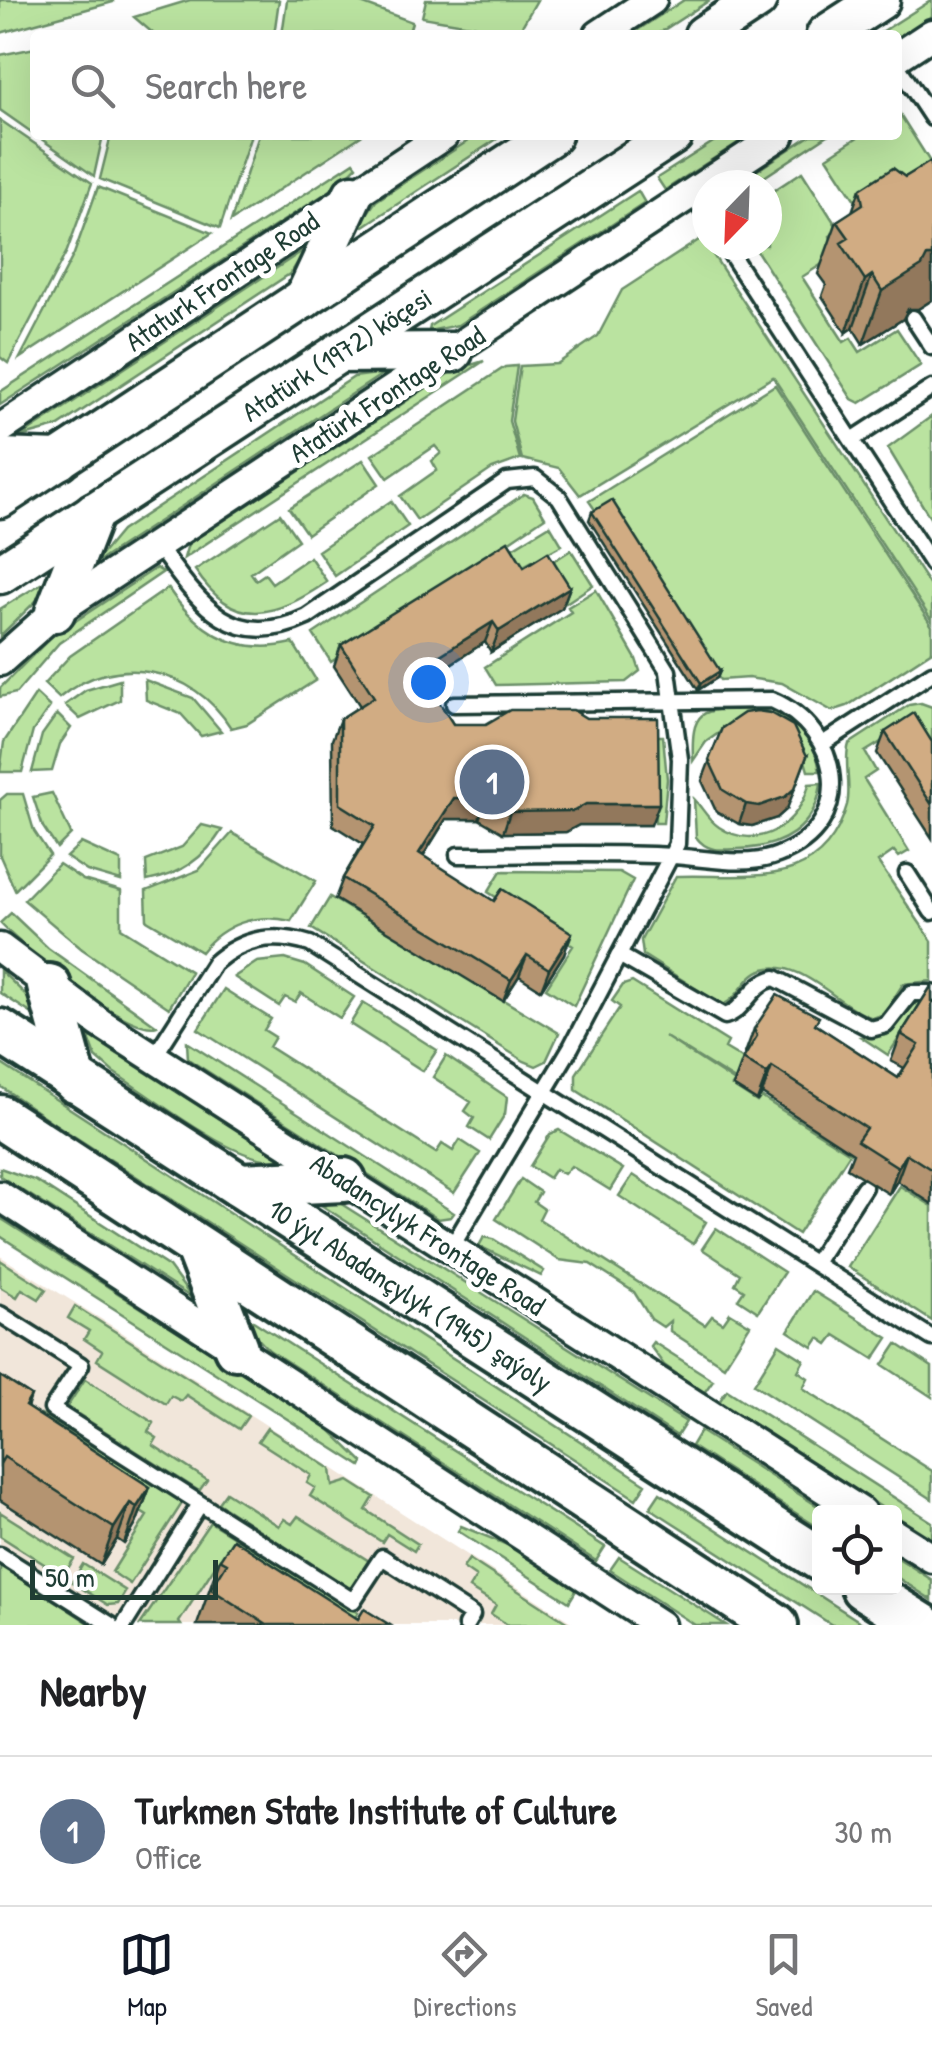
<!DOCTYPE html>
<meta charset="utf-8">
<style>
:root{--surface:#fff;--page:#f6f6f6;--text:#202124;--muted:#757577;--line:#e0e0e0;--accent:#111827}
body{margin:0;font-family:"Patrick Hand",sans-serif;background:var(--page);color:var(--text)}
.controls{position:absolute;right:30px;bottom:30px;display:grid;overflow:hidden;border-radius:10px;box-shadow:0 10px 40px #0002}
.controls button{width:90px;height:90px;display:grid;place-items:center;padding:0;border:0;border-bottom:2px solid var(--line);background:var(--surface);color:var(--text);font:50px sans-serif}
.compass{position:absolute;left:692px;top:170px;width:90px;height:90px;border-radius:50%;background:var(--surface);box-shadow:0 10px 40px #0002;rotate:203deg}
.scale{position:absolute;left:30px;bottom:25px;width:188px;box-sizing:border-box;padding-left:10px;border:5px solid #1f3d34;border-top:0;font-size:28px;line-height:35px;white-space:nowrap;color:#1f3d34;-webkit-text-stroke:8px #fff;paint-order:stroke}
.you{position:absolute;left:428px;top:682px;width:35px;height:35px;margin:-25px;border:8px solid #fff;border-radius:50%;background:#1a73e8;box-shadow:0 0 0 15px #1a73e833}
.badge{display:grid;place-items:center;width:65px;height:65px;border-radius:50%;background:var(--accent);color:#fff;font-size:32px;font-weight:700}
.pin{position:absolute;translate:-50% -50%;border:5px solid #fff;box-shadow:0 2px 10px #0006}
.list{margin:0;padding:0;list-style:none}
h2{display:flex;justify-content:space-between;align-items:center;height:130px;margin:0;padding:0 40px;font-size:42px}
h2 small{font-size:32px;font-weight:400;color:var(--muted)}
.list li{display:grid;grid-template-columns:65px 1fr auto;gap:30px;align-items:center;box-sizing:border-box;height:150px;padding:0 40px;border-top:2px solid var(--line)}
.list b{display:block;font-size:38px;white-space:nowrap}
.list p{margin:0;font-size:32px;white-space:nowrap;color:var(--muted)}
.list em{font-size:32px;font-style:normal;color:var(--muted)}
.icon{flex:none;width:55px;height:55px;fill:none;stroke:currentColor;stroke-width:2;stroke-linecap:round;stroke-linejoin:round}
.map{position:relative;flex:none;width:932px;height:1625px;overflow:hidden}
.search{position:absolute;background:var(--surface);box-shadow:0 10px 40px #0002;left:30px;right:30px;top:30px;height:110px;display:flex;align-items:center;gap:25px;box-sizing:border-box;padding:0 35px;border-radius:10px;color:var(--muted);font-size:38px}
.sheet{height:280px;background:var(--surface)}
nav{display:flex;justify-content:space-around;align-items:center;box-sizing:border-box;height:140px;border-top:2px solid var(--line);background:var(--surface);font-size:28px;color:var(--muted)}
nav a{display:grid;justify-items:center;gap:5px}
nav .on{color:var(--accent)}
.map>svg:first-child{display:block}
</style>
<div class="map">
<svg width="932" height="1625" viewBox="0 0 932 1625">
<rect width="100%" height="100%" fill="#fff"/>
<filter id="ink" filterUnits="userSpaceOnUse"><feTurbulence type="fractalNoise" baseFrequency=".01" numOctaves="2"/><feDisplacementMap in="SourceGraphic" scale="20" xChannelSelector="R" yChannelSelector="G"/><feConvolveMatrix kernelMatrix="1 2 1 2 8 2 1 2 1" color-interpolation-filters="sRGB"/></filter>
<g filter="url(#ink)">
<path fill="#f1e6da" d="M 0,1256 L 109,1324 L 576,1625 L 0,1625 Z"/>
<path fill="#bae3a0" stroke="#6c906a" stroke-width="2.5" d="M 0,0 L 113,0 L 113,2 L 0,33 Z
M 190,0 L 279,0 L 274,35 L 155,35 L 134,17 Z
M 287,0 L 353,0 L 412,22 L 408,35 L 282,35 Z
M 426,0 L 537,0 L 518,33 L 422,17 Z
M 684,0 L 710,0 L 656,35 L 630,35 Z
M 932,0 L 932,16 L 897,39 L 897,35 L 877,35 Z
M 35,48 L 35,135 L 103,135 L 94,176 L 0,110 L 0,55 Z
M 898,111 L 932,165 L 864,214 L 827,157 L 861,135 L 897,135 Z
M 0,120 L 92,183 L 67,251 L 8,363 L 0,357 Z
M 111,135 L 251,135 L 220,228 L 100,179 Z
M 259,135 L 359,135 L 361,136 L 231,221 Z
M 477,135 L 503,135 L 364,226 L 359,225 L 376,201 Z
M 724,135 L 750,135 L 665,190 L 657,178 Z
M 811,135 L 828,135 L 752,185 L 735,185 Z
M 354,162 L 357,166 L 337,186 L 0,405 L 0,392 Z
M 802,172 L 839,230 L 830,236 L 836,255 L 802,277 L 844,342 L 851,338 L 860,352 L 897,329 L 921,365 L 860,403 L 852,399 L 753,245 L 767,245 L 767,195 Z
M 98,187 L 212,233 L 20,358 L 74,254 Z
M 638,191 L 645,203 L 458,325 L 429,331 L 430,326 Z
M 702,238 L 932,589 L 932,621 L 773,377 L 580,495 L 559,468 L 522,459 L 512,421 L 520,366 L 557,364 L 598,336 L 622,290 Z
M 307,248 L 291,273 L 57,427 L 20,437 Z
M 484,361 L 184,558 L 188,544 L 454,370 Z
M 517,366 L 509,421 L 520,459 L 492,469 L 417,520 L 400,496 L 437,470 L 432,461 L 441,453 L 435,446 L 388,478 L 372,455 L 505,367 Z
M 384,373 L 99,561 L 96,561 L 121,531 L 354,377 Z
M 775,385 L 932,626 L 932,651 L 847,706 L 832,711 L 782,683 L 748,678 L 720,680 L 610,507 L 598,514 L 589,501 Z
M 932,416 L 932,521 L 888,448 Z
M 363,460 L 379,484 L 307,534 L 289,508 Z
M 524,494 L 533,497 L 545,517 L 331,662 L 313,634 Z
M 391,501 L 408,526 L 335,576 L 318,551 Z
M 280,514 L 298,540 L 251,573 L 256,580 L 265,574 L 272,583 L 310,557 L 327,582 C 275,617 235,631 195,570 Z
M 550,525 L 562,545 L 512,572 L 501,555 Z
M 571,550 L 593,585 L 566,603 L 543,568 Z
M 156,568 L 163,572 L 59,643 L 16,693 L 0,697 L 0,688 L 51,637 Z
M 44,582 L 37,600 L 0,636 L 0,609 Z
M 168,588 C 198,633 239,656 293,643 L 316,680 L 247,724 L 231,728 C 193,667 115,651 59,698 L 44,684 L 70,656 Z
M 596,590 L 636,659 L 640,671 L 626,682 L 496,685 L 485,667 L 571,612 L 568,607 Z
M 120,680 L 120,700 L 80,719 L 65,705 L 86,690 Z
M 145,680 L 193,698 L 221,731 L 201,736 L 181,714 L 146,700 Z
M 36,694 L 50,707 L 33,731 L 22,772 L 0,772 L 4,742 Z
M 921,703 L 932,707 L 932,756 L 910,724 L 865,752 L 876,771 L 864,779 L 909,851 L 899,857 L 894,851 L 878,862 L 932,941 L 932,981 L 903,984 L 884,1014 L 873,1018 C 840,1008 801,958 764,969 C 744,975 740,999 722,1005 L 643,955 L 641,940 L 676,876 C 744,873 822,894 847,805 C 852,785 843,762 849,744 L 909,705 Z
M 749,708 C 787,713 814,732 820,771 L 808,771 L 803,754 L 733,723 L 706,742 L 693,761 C 691,709 700,709 749,708 Z
M 57,714 L 71,728 L 60,744 L 52,771 L 32,772 L 42,735 Z
M 654,736 L 663,736 L 667,779 L 663,823 L 655,823 Z
M 821,783 C 816,829 781,848 738,849 C 720,850 707,852 696,837 L 694,799 C 701,806 708,820 719,827 C 758,853 800,824 809,784 Z
M 52,793 L 71,834 L 57,848 L 43,827 L 33,797 Z
M 7,794 L 23,794 L 34,831 L 50,855 L 15,890 L 0,856 L 0,800 Z
M 202,825 L 222,830 C 204,859 179,875 147,881 L 146,861 L 182,847 Z
M 232,833 L 316,881 L 291,921 C 256,913 224,923 201,952 L 147,920 L 146,891 L 199,870 Z
M 81,843 L 121,861 L 121,881 L 87,871 L 66,857 Z
M 59,864 L 83,880 L 121,891 L 121,928 L 191,972 L 169,1008 L 82,949 L 24,900 Z
M 501,871 L 619,872 L 633,880 L 574,1006 L 546,988 L 573,946 L 488,892 Z
M 330,897 L 559,1033 L 546,1061 L 536,1066 L 524,1061 L 311,928 Z
M 11,913 L 48,948 L 157,1026 C 129,1036 21,946 0,923 Z
M 285,959 L 305,965 L 354,997 L 340,1018 L 301,993 L 295,1002 L 285,997 L 279,1006 L 234,977 L 257,962 Z
M 0,970 L 26,995 L 37,1017 L 0,993 Z
M 632,982 L 728,1042 L 725,1048 L 745,1060 L 735,1080 L 664,1036 L 735,1082 L 732,1086 L 757,1102 L 761,1097 L 850,1153 L 798,1234 L 576,1090 L 576,1074 L 620,1007 L 612,1001 L 623,985 Z
M 224,989 L 271,1019 L 264,1030 L 275,1037 L 269,1047 L 436,1153 L 442,1144 L 453,1151 L 460,1140 L 480,1153 L 454,1193 L 198,1029 Z
M 917,1002 L 923,1002 L 888,1055 L 861,1037 L 887,1035 Z
M 363,1003 L 437,1050 L 423,1071 L 350,1024 Z
M 88,1035 L 283,1160 C 237,1167 153,1097 113,1072 L 96,1057 Z
M 187,1042 L 454,1213 L 451,1217 L 438,1219 L 188,1059 Z
M 446,1056 L 507,1097 L 505,1114 L 489,1140 L 469,1127 L 474,1118 L 465,1111 L 471,1102 L 433,1077 Z
M 0,1063 L 646,1484 L 636,1499 L 52,1122 L 0,1086 Z
M 559,1130 L 623,1169 L 610,1190 L 571,1166 L 564,1174 L 555,1169 L 549,1178 L 530,1166 L 550,1134 Z
M 0,1168 L 36,1181 L 169,1267 L 192,1298 L 0,1176 Z
M 633,1175 L 706,1222 L 693,1244 L 619,1196 Z
M 521,1179 L 540,1192 L 534,1202 L 544,1209 L 539,1219 L 705,1325 L 712,1316 L 723,1323 L 730,1313 L 750,1325 L 724,1366 L 670,1331 L 670,1321 L 663,1327 L 651,1319 L 634,1292 L 590,1264 L 559,1260 L 496,1219 Z
M 900,1186 L 932,1206 L 932,1321 L 848,1267 Z
M 335,1200 L 686,1422 L 677,1436 L 315,1201 Z
M 0,1218 L 325,1425 L 363,1462 L 361,1466 L 0,1236 Z
M 716,1228 L 784,1272 L 758,1312 L 738,1299 L 744,1290 L 735,1284 L 740,1274 L 702,1249 Z
M 484,1237 L 493,1239 L 544,1271 L 541,1276 L 479,1246 Z
M 0,1260 L 46,1289 L 39,1299 L 22,1289 L 17,1297 L 0,1287 Z
M 813,1291 L 888,1338 L 874,1359 L 835,1335 L 828,1344 L 819,1338 L 813,1347 L 788,1331 Z
M 75,1306 L 248,1416 L 239,1429 L 186,1395 L 181,1401 L 171,1396 L 166,1404 L 97,1360 L 102,1351 L 84,1339 L 89,1331 L 68,1318 Z
M 247,1317 L 605,1547 L 596,1561 L 269,1350 L 245,1325 Z
M 653,1342 L 713,1380 L 704,1393 L 664,1365 L 650,1346 Z
M 779,1344 L 804,1360 L 798,1371 L 808,1378 L 803,1388 L 932,1471 L 932,1499 L 754,1384 Z
M 897,1344 L 932,1367 L 932,1397 L 883,1365 Z
M 85,1379 L 154,1423 L 148,1432 L 157,1438 L 153,1445 L 207,1480 L 199,1491 L 67,1407 Z
M 727,1390 L 932,1522 L 932,1540 L 719,1402 Z
M 41,1415 L 183,1502 L 130,1584 L 112,1572 L 147,1516 L 24,1438 Z
M 267,1428 L 331,1469 L 333,1486 L 349,1481 L 374,1497 L 366,1510 L 418,1544 L 414,1551 L 387,1534 L 382,1542 L 310,1496 L 315,1488 L 307,1483 L 311,1475 L 258,1441 Z
M 700,1431 L 827,1512 L 820,1512 L 819,1528 L 691,1446 Z
M 226,1492 L 279,1526 L 284,1519 L 292,1524 L 298,1516 L 369,1561 L 351,1589 L 218,1503 Z
M 660,1493 L 865,1625 L 832,1625 L 650,1508 Z
M 0,1512 L 74,1559 L 63,1576 L 0,1536 Z
M 210,1522 L 358,1613 L 350,1625 L 321,1625 L 219,1560 L 179,1622 L 181,1625 L 140,1625 Z
M 461,1526 L 510,1546 L 577,1589 L 569,1602 L 458,1531 Z
M 895,1556 L 932,1580 L 932,1600 L 895,1576 Z
M 619,1557 L 726,1625 L 695,1625 L 610,1570 Z
M 469,1559 L 571,1625 L 508,1625 L 491,1614 L 496,1605 L 469,1588 L 476,1577 L 463,1568 Z
M 83,1564 L 126,1591 L 118,1604 L 108,1605 L 72,1582 Z
M 0,1565 L 92,1625 L 0,1625 Z"/>
<g fill="none" stroke-linecap="round" stroke-linejoin="round">
<g stroke="#1f3d34" stroke-width="21">
<path id="service" d="M 897,65 L 932,118
M 692,194 L 707,218
M 725,245 L 932,564
M 913,318 L 932,347
M 852,440 L 932,388
M 157,545 C 198,601 230,653 307,617 L 507,481 L 535,478 L 559,497 L 668,671 L 680,759 L 677,844 L 571,1047 L 451,1248
M 454,704 L 772,700 C 842,730 859,825 778,855 C 745,868 706,858 672,856 C 601,852 529,855 458,855
M 824,743 L 932,673
M 907,873 L 932,912
M 619,955 L 725,1016 C 746,1010 750,984 775,978 L 871,1029 L 886,1025 L 911,993 L 932,993
M 154,1057 L 214,963 C 244,937 273,933 310,944 L 932,1338
M 815,1263 L 864,1187
M 0,1314 L 81,1365 L 52,1409 L 353,1601 L 382,1557 L 472,1615 L 466,1625
M 0,1555 L 111,1625
M 124,1625 L 200,1504"/>
</g>
<g stroke="#1f3d34" stroke-width="35">
<path id="minor" d="M 599,35 L 652,0
M 897,57 L 932,34
M 0,429 L 444,135
M 0,661 L 55,612 L 780,135
M 0,948 L 100,1023 L 861,1512
M 0,1196 L 660,1625
M 894,1534 L 932,1558"/>
</g>
<g stroke="#1f3d34" stroke-width="45">
<g id="secondary">
<path d="M 704,35 L 757,0"/>
<path d="M 826,35 L 880,0"/>
<path d="M 304,299 L 353,194"/>
<path d="M 338,353 L 453,352"/>
<path d="M 0,458 L 59,460"/>
<path d="M 0,498 L 552,135"/>
<path id="s1" d="M 0,574 L 673,135"/>
<path d="M 55,612 L 94,512"/>
</g>
</g>
<g stroke="#1f3d34" stroke-width="50">
<g id="primary">
<path d="M 49,986 L 75,1081"/>
<path id="s2" d="M 0,1031 L 820,1559"/>
<path d="M 0,1117 L 776,1625"/>
<path d="M 239,1185 L 344,1180"/>
<path d="M 198,1250 L 236,1348"/>
<path d="M 863,1588 L 922,1625"/>
</g>
</g>
<use href="#service" stroke="#fff" stroke-width="14"/>
<use href="#minor" stroke="#fff" stroke-width="28"/>
<use href="#secondary" stroke="#fff" stroke-width="38"/>
<use href="#primary" stroke="#fff" stroke-width="42"/>
</g>
<path fill="#b49471" stroke="#1f3d34" stroke-width="2.5" d="M 932,162 L 932,300 L 918,309 L 908,309 L 903,319 L 863,344 L 853,328 L 846,333 L 822,296 L 826,285 L 818,274 L 837,221 L 852,212 L 860,189 L 905,177 Z
M 592,512 L 720,671 L 717,678 L 698,690 L 589,520 Z
M 524,567 L 570,587 L 562,608 L 491,652 L 485,642 L 425,681 L 453,724 L 651,825 L 579,825 L 566,832 L 503,833 L 479,819 L 446,819 L 423,856 L 564,954 L 541,990 L 519,976 L 503,1001 L 335,899 L 343,878 L 363,844 L 333,825 L 332,740 L 340,719 L 360,706 L 334,666 L 341,645 Z
M 722,728 L 787,809 L 777,818 L 752,826 L 739,824 L 716,811 L 702,781 Z
M 885,732 L 932,742 L 932,838 L 877,753 Z
M 932,985 L 932,1204 L 897,1181 L 889,1194 L 847,1168 L 853,1153 L 762,1094 L 757,1101 L 733,1086 L 754,1029 L 816,1025 L 898,1078 L 904,1068 L 891,1061 L 901,1034 Z
M 0,1376 L 31,1396 L 27,1408 L 150,1487 L 136,1524 L 124,1544 L 117,1539 L 101,1565 L 0,1500 Z
M 220,1559 L 358,1619 L 390,1625 L 197,1625 Z"/>
<path fill="#92785c" stroke="#1f3d34" stroke-width="2.5" d="M 927,256 L 932,256 L 932,300 L 918,309 L 908,309 L 903,319 L 863,344 L 882,291 Z
M 872,275 L 853,328 L 846,333 L 865,280 Z
M 570,587 L 562,608 L 491,652 L 499,631 Z
M 493,622 L 485,642 L 410,690 L 418,669 Z
M 720,671 L 717,678 L 698,690 L 701,683 Z
M 807,756 L 787,809 L 777,818 L 752,826 L 739,824 L 746,804 Z
M 454,798 L 487,798 L 479,819 L 446,819 L 412,874 L 419,853 Z
M 586,804 L 659,804 L 651,825 L 579,825 L 566,832 L 503,833 L 510,812 Z
M 572,933 L 564,954 L 541,990 L 549,969 Z
M 527,955 L 519,976 L 503,1001 L 511,980 Z
M 772,1067 L 762,1094 L 757,1101 L 767,1074 Z
M 907,1154 L 897,1181 L 889,1194 L 898,1167 Z
M 150,1487 L 136,1524 L 124,1544 L 137,1507 Z
M 130,1503 L 117,1539 L 101,1565 L 114,1528 Z"/>
<path fill="#d1ac83" stroke="#1f3d34" stroke-width="2.5" d="M 931,161 L 932,256 L 927,256 L 922,266 L 882,291 L 872,275 L 865,280 L 841,243 L 849,238 L 837,221 L 863,204 L 860,189 L 893,168 L 905,177 Z
M 612,500 L 720,671 L 701,683 L 592,512 Z
M 508,541 L 524,567 L 548,552 L 570,587 L 499,631 L 493,622 L 418,669 L 453,724 L 486,724 L 510,710 L 573,710 L 586,718 L 658,718 L 659,804 L 586,804 L 574,811 L 510,812 L 487,798 L 454,798 L 419,853 L 494,901 L 502,889 L 572,933 L 549,969 L 527,955 L 511,980 L 343,878 L 375,826 L 340,804 L 340,719 L 374,697 L 341,645 Z
M 757,711 L 770,713 L 793,726 L 807,756 L 795,788 L 785,797 L 759,806 L 746,804 L 723,790 L 709,760 L 722,728 L 744,713 Z
M 914,713 L 932,742 L 932,805 L 885,732 Z
M 932,985 L 932,1170 L 907,1154 L 898,1167 L 857,1141 L 866,1128 L 772,1067 L 767,1074 L 743,1059 L 757,1036 L 754,1029 L 777,995 L 819,1017 L 815,1024 L 898,1078 L 919,1045 L 901,1034 Z
M 0,1376 L 31,1396 L 25,1406 L 150,1487 L 137,1507 L 130,1503 L 114,1528 L 4,1457 L 0,1464 Z
M 233,1539 L 358,1619 L 364,1609 L 390,1625 L 267,1625 L 211,1589 L 227,1563 L 220,1559 Z"/>
</g>
<g text-anchor="middle" dominant-baseline="central" stroke-width="10" stroke-linejoin="round" paint-order="stroke">
<g font-size="28" fill="#1f3d34" stroke="#fff">
<text transform="translate(222 281) rotate(-34)">Ataturk Frontage Road</text>
<text stroke="none"><textPath href="#s1" startOffset="402">Atatürk (1972) köçesi</textPath></text>
<text transform="translate(387 394) rotate(-33)">Atatürk Frontage Road</text>
<text transform="translate(428 1234) rotate(33)">Abadancylyk Frontage Road</text>
<text stroke="none"><textPath href="#s2" startOffset="488">10 ýyl Abadançylyk (1945) şaýoly</textPath></text>
</g>
</g>
</svg>
<div class="controls">
<button><svg class="icon" aria-label="locate" viewBox="0 0 24 24"><circle cx="12" cy="12" r="6"/><path d="M12 2v4M12 18v4M2 12h4M18 12h4"/></svg></button>
</div>
<svg class="compass" viewBox="-18 -18 36 36"><path d="M0-13l5 13h-10z" fill="#e53935"/><path d="M0 13l5-13h-10z" fill="#757577"/></svg>
<div class="scale">50 m</div>
<div class="you"></div>
<div class="pin badge" style="left:492px;top:782px;background:#5c6f8a">1</div>
<div class="search"><svg class="icon" aria-label="search" viewBox="0 0 24 24"><circle cx="10" cy="10" r="6"/><path d="M15 15l6 6"/></svg>Search here</div>
</div>
<section class="sheet">
<h2>Nearby<small></small></h2>
<ul class="list">
<li><span class="badge" style="background:#5c6f8a">1</span><div><b>Turkmen State Institute of Culture</b><p>Office</p></div><em>30 m</em></li>
</ul>
</section>
<nav>
<a class="on"><svg class="icon" aria-label="map" viewBox="0 0 24 24"><path d="M3 6l6-2 6 2 6-2v14l-6 2-6-2-6 2zM9 4v14M15 6v14"/></svg>Map</a>
<a><svg class="icon" aria-label="directions" viewBox="0 0 24 24"><path d="M12 3l9 9-9 9-9-9zM9 14v-3h6M13 9l2 2-2 2"/></svg>Directions</a>
<a><svg class="icon" aria-label="saved" viewBox="0 0 24 24"><path d="M7 4h10v16l-5-4-5 4z"/></svg>Saved</a>
</nav>
